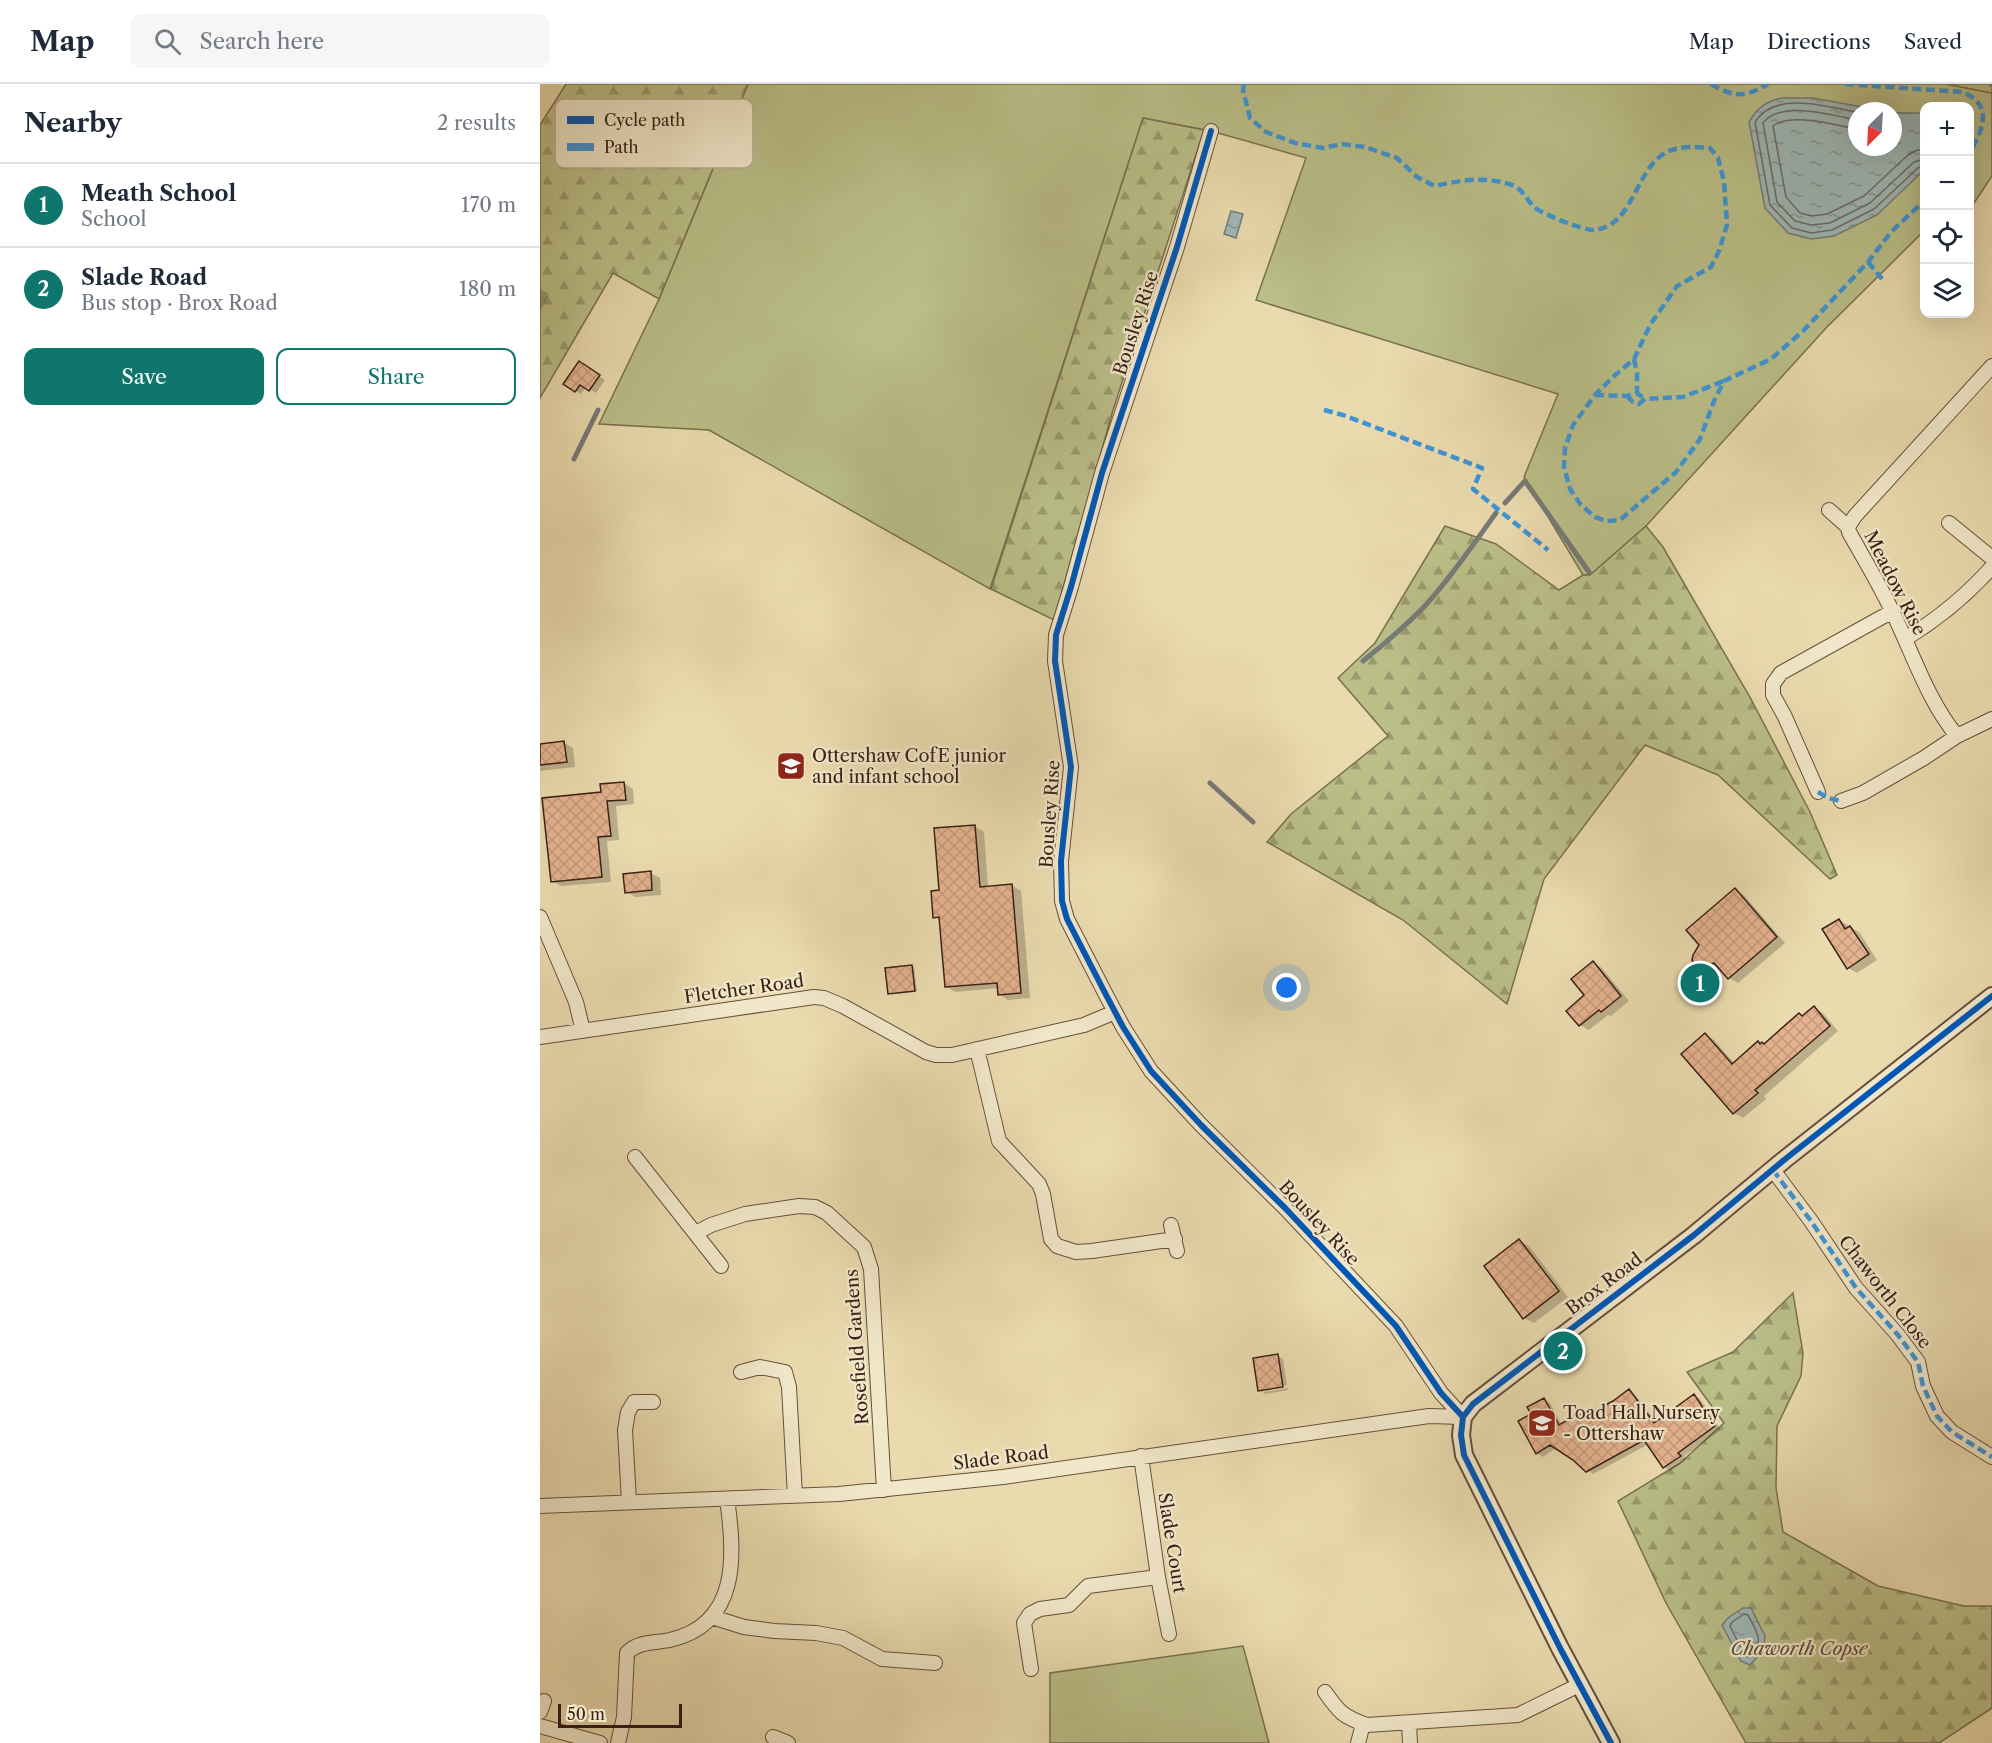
<!DOCTYPE html>
<meta charset="utf-8">
<style>
:root{--surface:#fff;--page:#f6f6f7;--text:#1f2937;--muted:#747a83;--line:#e0e1e3;--accent:#0f766e}
body{margin:0;font-family:"Libre Caslon Text",serif;background:var(--page);color:var(--text)}
.controls{position:absolute;right:18px;top:18px;display:grid;overflow:hidden;border-radius:12px;box-shadow:0 6px 24px #0002}
.controls button{width:54px;height:54px;display:grid;place-items:center;padding:0;border:0;border-bottom:2px solid var(--line);background:var(--surface);color:var(--text);font:30px sans-serif}
.compass{position:absolute;left:1308px;top:18px;width:54px;height:54px;border-radius:50%;background:var(--surface);box-shadow:0 6px 24px #0002;rotate:204deg}
.scale{position:absolute;left:18px;bottom:15px;width:124px;box-sizing:border-box;padding-left:6px;border:3px solid #3a2017;border-top:0;font-size:16px;line-height:21px;white-space:nowrap;color:#3a2017;-webkit-text-stroke:4px #f1e8ca;paint-order:stroke}
.you{position:absolute;left:747px;top:904px;width:21px;height:21px;margin:-15px;border:4px solid #fff;border-radius:50%;background:#1a73e8;box-shadow:0 0 0 9px #1a73e833}
.badge{display:grid;place-items:center;width:39px;height:39px;border-radius:50%;background:var(--accent);color:#fff;font-size:20px;font-weight:700}
.pin{position:absolute;translate:-50% -50%;border:3px solid #fff;box-shadow:0 2px 6px #0006}
.list{margin:0;padding:0;list-style:none}
h2{display:flex;justify-content:space-between;align-items:center;height:78px;margin:0;padding:0 24px;font-size:26px}
h2 small{font-size:20px;font-weight:400;color:var(--muted)}
.list li{display:grid;grid-template-columns:39px 1fr auto;gap:18px;align-items:center;box-sizing:border-box;height:84px;padding:0 24px;border-top:2px solid var(--line)}
.list b{display:block;font-size:22px;white-space:nowrap}
.list p{margin:0;font-size:20px;white-space:nowrap;color:var(--muted)}
.list em{font-size:20px;font-style:normal;color:var(--muted)}
.actions{display:flex;gap:12px;padding:18px 24px}
.actions a{flex:1;padding:14px 0;border:2px solid var(--accent);border-radius:12px;text-align:center;font-size:21px;color:var(--accent)}
.actions .main{background:var(--accent);color:#fff}
.icon{flex:none;width:33px;height:33px;fill:none;stroke:currentColor;stroke-width:2;stroke-linecap:round;stroke-linejoin:round}
.map{position:relative;flex:none;width:1452px;height:1659px;overflow:hidden}
header{display:flex;align-items:center;gap:36px;box-sizing:border-box;height:84px;padding:0 30px;background:var(--surface);border-bottom:2px solid var(--line)}
header strong{font-size:28px}
nav{display:flex;gap:33px;margin-inline-start:auto;font-size:21px}
.search{width:420px;height:54px;background:var(--page);display:flex;align-items:center;gap:15px;box-sizing:border-box;padding:0 21px;border-radius:12px;color:var(--muted);font-size:22px}
main{display:flex}
aside{flex:1;background:var(--surface)}
.map>svg:first-child{display:block}
</style>
<header>
<strong>Map</strong>
<div class="search"><svg class="icon" aria-label="search" viewBox="0 0 24 24"><circle cx="10" cy="10" r="6"/><path d="M15 15l6 6"/></svg>Search here</div>
<nav><a>Map</a><a>Directions</a><a>Saved</a></nav>
</header>
<main>
<aside>
<h2>Nearby<small>2 results</small></h2>
<ul class="list">
<li><span class="badge">1</span><div><b>Meath School</b><p>School</p></div><em>170 m</em></li>
<li><span class="badge">2</span><div><b>Slade Road</b><p>Bus stop · Brox Road</p></div><em>180 m</em></li>
</ul>
<div class="actions"><a class="main">Save</a><a>Share</a></div>
</aside>
<div class="map">
<svg width="1452" height="1659" viewBox="0 0 1452 1659">
<defs>
<pattern id="forest-firs" width="22" height="20" patternUnits="userSpaceOnUse" patternTransform="scale(1.5)"><rect width="22" height="20" fill="#babf88"/><path d="M5 1l3.5 6h-7zM16 11l3.5 6h-7z" fill="#989b6e"/></pattern>
<pattern id="water-ripples" width="26" height="14" patternUnits="userSpaceOnUse" patternTransform="scale(1.5)"><rect width="26" height="14" fill="#9eb8b7"/><path d="M2 4q2-2 4 0t4 0M15 11q2-2 4 0t4 0" fill="none" stroke="#829594"/></pattern>
<pattern id="building-cross-hatch" width="8" height="8" patternUnits="userSpaceOnUse" patternTransform="scale(1.5)"><rect width="8" height="8" fill="#e4b28e"/><path d="M0 0l8 8M0 8l8-8" fill="none" stroke="#c4997a"/></pattern>
</defs>
<rect width="100%" height="100%" fill="#eadbae"/>
<filter id="stains"><feTurbulence type="fractalNoise" baseFrequency=".00333" numOctaves="4"/><feColorMatrix values="0 0 0 0 .2 0 0 0 0 .09 0 0 0 0 .02 0 0 0 .5 -.17"/></filter>
<radialGradient id="worn" r=".72"><stop offset=".6" stop-color="#630" stop-opacity="0"/><stop offset="1" stop-color="#630" stop-opacity=".3"/></radialGradient>
<path fill="#babf88" stroke="#7a7050" stroke-width="1.5" fill-rule="evenodd" d="M 208,0 L 1406,0 L 1452,9 L 1452,92 L 1430,125 L 1430,22 L 1384,22 L 1384,147 L 1287,243 L 1106,442 L 1050,491 L 1043,491 L 984,393 L 1018,310 L 716,216 L 766,74 L 671,47 L 603,34 L 450,505 L 169,346 L 59,340 L 119,215 ZM 1317,27 L 1353,27 L 1353,63 L 1317,63 Z
M 703,1562 L 729,1659 L 510,1659 L 510,1589 Z"/>
<path fill="url(#forest-firs)" stroke="#7a7050" stroke-width="1.5" d="M 26,0 L 208,0 L 119,215 L 73,189 L 0,314 L 0,41 Z
M 1406,0 L 1452,0 L 1452,9 Z
M 603,34 L 664,46 L 573,326 L 514,536 L 451,505 Z
M 905,442 L 956,460 L 1019,506 L 1043,491 L 1050,491 L 1106,442 L 1123,463 L 1211,615 L 1270,728 L 1297,791 L 1290,795 L 1178,691 L 1105,661 L 1004,795 L 967,920 L 863,836 L 727,758 L 751,730 L 848,652 L 798,594 L 835,559 Z
M 1253,1209 L 1263,1269 L 1261,1292 L 1237,1342 L 1236,1404 L 1243,1448 L 1338,1502 L 1424,1522 L 1452,1522 L 1452,1624 L 1399,1659 L 1206,1659 L 1126,1519 L 1078,1417 L 1139,1380 L 1184,1339 L 1147,1288 L 1193,1268 Z"/>
<path fill="url(#water-ripples)" stroke="#767b77" stroke-width="1.5" d="M 1242,14 L 1273,14 L 1344,27 L 1317,27 L 1317,63 L 1353,63 L 1353,29 L 1384,29 L 1384,86 L 1337,131 L 1294,152 L 1271,155 L 1248,149 L 1225,124 L 1209,38 C 1217,24 1226,17 1242,14 Z
M 691,127 L 703,130 L 696,154 L 684,150 Z
M 1203,1524 L 1211,1524 L 1225,1552 L 1223,1566 L 1210,1581 L 1201,1577 L 1182,1541 L 1188,1534 Z"/>
<path fill="#0003" d="M 0,205 L 9,210 L 0,228 Z
M 45,282 L 65,296 L 56,309 L 46,303 L 41,310 L 36,307 Z
M 24,659 L 33,664 L 35,683 L 0,687 L 0,662 Z
M 84,699 L 93,705 L 94,720 L 76,722 L 79,756 L 67,757 L 71,798 L 21,802 L 12,797 L 63,709 Z
M 435,742 L 444,748 L 448,803 L 472,801 L 481,807 L 490,914 L 468,916 L 459,910 L 459,904 L 416,908 L 406,903 L 400,836 L 395,833 L 400,808 Z
M 110,789 L 120,794 L 121,811 L 96,813 L 86,808 Z
M 1195,806 L 1204,811 L 1245,859 L 1198,899 L 1189,894 L 1181,885 L 1175,888 L 1163,882 L 1163,884 L 1158,882 Z
M 1299,836 L 1320,849 L 1337,876 L 1317,889 L 1308,884 Z
M 1053,879 L 1062,884 L 1089,917 L 1071,932 L 1068,931 L 1049,946 L 1040,941 Z
M 372,882 L 374,883 L 377,907 L 352,910 L 350,909 Z
M 1274,924 L 1283,929 L 1298,947 L 1224,1012 L 1226,1015 L 1203,1034 L 1194,1029 L 1165,951 L 1174,956 L 1194,979 L 1221,961 L 1225,961 Z
M 979,1157 L 989,1162 L 1028,1213 L 994,1239 L 984,1234 Z
M 738,1272 L 743,1275 L 747,1301 L 723,1305 L 723,1308 L 748,1304 L 748,1306 L 725,1310 L 720,1306 Z
M 1089,1307 L 1095,1311 L 1117,1339 L 1154,1311 L 1160,1315 L 1181,1346 L 1144,1372 L 1146,1376 L 1130,1387 L 1124,1383 L 1109,1360 L 1053,1390 L 1016,1364 L 1003,1373 L 997,1369 L 993,1331 L 1003,1315 L 1010,1319 L 1022,1341 L 1039,1331 L 1044,1333 L 1073,1318 Z"/>
<g fill="none" stroke-linecap="round" stroke-linejoin="round">
<path stroke="#6c6c67" stroke-width="1.5" d="M 1317,28 C 1287,23 1235,6 1215,38 L 1230,121 L 1252,144 L 1271,149 L 1292,146 L 1334,125 L 1378,84 L 1384,82
M 1317,36 C 1293,31 1240,16 1223,39 L 1237,118 L 1255,137 L 1271,141 L 1290,139 L 1330,119 L 1374,78 L 1384,75
M 1317,45 C 1295,41 1251,28 1233,42 L 1246,113 L 1260,129 L 1272,132 L 1287,130 L 1324,112 L 1368,71 L 1377,66 L 1384,66
M 1204,1530 L 1208,1531 C 1217,1549 1226,1558 1208,1573 L 1205,1572 L 1190,1542 L 1192,1538 Z"/>
<path stroke="#767b77" stroke-width="5" d="M 1451,0 L 1452,0
M 34,375 L 58,326
M 965,419 L 985,397 L 1049,488
M 823,577 C 843,561 863,544 882,525 C 909,496 932,462 956,429
M 670,699 L 713,738"/>
</g>
<path fill="url(#building-cross-hatch)" stroke="#3a2017" stroke-width="1.5" d="M 39,277 L 60,291 L 49,307 L 40,301 L 35,308 L 23,300 Z
M 24,657 L 27,678 L 0,681 L 0,660 Z
M 84,698 L 86,716 L 67,717 L 71,752 L 58,753 L 62,793 L 11,798 L 2,714 L 61,708 L 60,700 Z
M 435,741 L 440,803 L 472,800 L 481,909 L 458,911 L 457,899 L 405,903 L 399,833 L 393,834 L 391,807 L 399,806 L 394,744 Z
M 111,787 L 112,806 L 85,809 L 83,790 Z
M 1195,804 L 1237,853 L 1188,895 L 1174,879 L 1164,884 L 1155,881 L 1152,876 L 1153,871 L 1159,861 L 1146,846 Z
M 1299,835 L 1305,845 L 1310,842 L 1329,870 L 1307,885 L 1282,845 Z
M 1053,877 L 1081,912 L 1061,928 L 1059,926 L 1039,942 L 1026,927 L 1044,911 L 1031,895 Z
M 372,881 L 375,907 L 348,910 L 345,884 Z
M 1274,922 L 1290,942 L 1215,1006 L 1218,1009 L 1193,1030 L 1141,970 L 1165,949 L 1192,980 L 1218,957 L 1220,960 L 1222,958 L 1224,960 L 1259,929 L 1262,932 Z
M 979,1155 L 1019,1207 L 983,1235 L 944,1182 Z
M 738,1270 L 743,1303 L 718,1307 L 713,1274 Z
M 1089,1305 L 1114,1339 L 1154,1310 L 1175,1342 L 1138,1369 L 1141,1372 L 1123,1384 L 1104,1356 L 1046,1388 L 1033,1376 L 1010,1361 L 996,1370 L 978,1337 L 991,1330 L 987,1323 L 1004,1314 L 1019,1341 L 1039,1329 L 1042,1333 L 1073,1317 Z"/>
<g fill="none" stroke-linecap="round" stroke-linejoin="round">
<g stroke="#664f3d" stroke-width="16">
<path id="minor" d="M 671,47 L 637,163 L 562,389 L 531,503 L 516,551 L 515,577 L 531,683 L 521,777 L 522,817 L 527,835 L 564,907 L 583,943 L 611,987 L 661,1041 L 746,1125 L 856,1242 L 901,1309 L 923,1333
M 1289,426 L 1308,443
M 1409,439 L 1452,474
M 1365,555 C 1398,535 1426,512 1452,483
M 1417,652 C 1388,617 1373,570 1353,529 C 1340,501 1324,475 1309,448 L 1308,443 L 1315,432 L 1452,282
M 1278,708 L 1245,633 L 1233,611 L 1233,600 L 1241,589 L 1353,527
M 1301,717 L 1323,709 L 1384,674 L 1417,652 L 1452,635
M 0,833 L 36,918 L 43,947
M 0,953 L 274,913 L 284,914 L 303,922 L 386,968 L 396,971 L 412,971 L 544,941 L 575,928
M 437,965 L 459,1057 L 499,1100 L 503,1110 L 511,1155 L 517,1162 L 536,1168 L 552,1167 L 635,1155
M 95,1073 L 181,1182
M 1233,1086 L 1271,1137 L 1316,1204 L 1358,1251 L 1378,1278 L 1383,1302 L 1397,1332 L 1412,1348 L 1452,1373
M 631,1141 L 637,1167
M 156,1149 L 171,1141 L 205,1130 L 259,1122 L 275,1123 L 287,1129 L 324,1163 L 331,1185 L 344,1406
M 201,1288 L 220,1283 L 245,1288 L 249,1303 L 255,1412
M 601,1372 L 618,1493 L 629,1550
M 89,1418 L 85,1346 L 88,1328 L 94,1318 L 113,1318
M 0,1422 L 299,1410 L 463,1393 L 889,1332 L 923,1333
M 172,1533 L 204,1543 L 234,1547 L 276,1549 L 303,1554 L 342,1575 L 395,1579
M 491,1585 L 484,1539 L 490,1530 L 500,1525 L 529,1521 L 548,1502 L 618,1493
M 785,1608 C 799,1628 803,1633 827,1641 L 978,1631 L 1039,1601
M 0,1628 L 4,1617
M 869,1639 L 870,1659
M 0,1642 L 60,1659
M 233,1653 L 248,1659
M 78,1659 L 84,1633 L 87,1569 C 98,1557 115,1559 130,1556 C 200,1540 195,1470 187,1415
M 818,1659 L 823,1640"/>
</g>
<g stroke="#664f3d" stroke-width="20">
<path id="tertiary" d="M 1071,1659 L 1020,1564 L 924,1371 L 921,1351 L 923,1333 L 933,1320 L 1154,1151 L 1244,1076 L 1452,912"/>
</g>
<use href="#minor" stroke="#f1e8ca" stroke-width="14"/>
<use href="#tertiary" stroke="#f1e8ca" stroke-width="16"/>
<path stroke="#3e94d4" stroke-width="4.5" stroke-dasharray="9 4.5" stroke-linecap="butt" d="M 704,0 L 703,6 L 710,34 L 726,48 L 755,59 L 783,64 L 802,60 L 825,63 L 857,74 L 877,93 L 895,102 C 921,96 946,92 972,101 C 983,105 986,115 994,123 C 1002,130 1043,146 1053,146 C 1093,144 1095,86 1125,69 C 1139,61 1155,63 1170,64 L 1178,74 L 1184,97 L 1187,141 L 1179,167 L 1171,183 L 1137,202 L 1110,241 L 1094,275 L 1073,293 L 1055,311 L 1033,341 L 1025,364 L 1024,383 L 1030,405 L 1041,421 L 1055,433 L 1067,437 L 1080,436 L 1136,388 L 1160,355 L 1174,317 L 1184,297 L 1231,275 L 1263,247 L 1328,178 L 1351,148 L 1384,117
M 1171,0 C 1194,14 1206,13 1228,0
M 1305,0 L 1423,8 C 1452,21 1445,42 1430,68
M 1328,178 L 1342,195
M 1094,275 L 1097,289 L 1097,309
M 1055,311 L 1087,312 L 1097,309 L 1105,315
M 1087,312 L 1093,318 L 1099,320 L 1105,315 L 1143,313 L 1184,297
M 784,326 L 803,331 L 942,384 L 933,405 L 1008,466
M 1278,708 L 1288,714 L 1301,717
M 1233,1086 L 1271,1137 L 1316,1204 L 1358,1251 L 1378,1278 L 1383,1302 L 1397,1332 L 1412,1348 L 1452,1373"/>
<g stroke="#f1e8ca" stroke-width="10">
<path id="cycleway" d="M 671,47 L 637,163 L 562,389 L 531,503 L 516,551 L 515,577 L 531,683 L 521,777 L 522,817 L 527,835 L 564,907 L 583,943 L 611,987 L 661,1041 L 746,1125 L 856,1242 L 901,1309 L 923,1333
M 1071,1659 L 1020,1564 L 924,1371 L 921,1351 L 923,1333 L 933,1320 L 1154,1151 L 1244,1076 L 1452,912"/>
</g>
<use href="#cycleway" stroke="#0057b8" stroke-width="6"/>
</g>
<defs>
<g id="school-square" transform="scale(1.5)"><rect x="-9" y="-9" width="18" height="18" rx="4" fill="#8f2418" stroke="#f1e8ca"/><path d="M0-5L7-2L0 1L-7-2ZM-4 1L0 2.5L4 1V4Q0 6-4 4Z" fill="#fff"/></g>
</defs>
<g fill-rule="evenodd">
<use href="#school-square" x="251" y="682"/>
<use href="#school-square" x="1002" y="1339"/>
</g>
<g text-anchor="middle" dominant-baseline="central" stroke-width="4.5" stroke-linejoin="round" paint-order="stroke">
<g font-size="18" fill="#3a2017" stroke="#f1e8ca">
<text transform="translate(596 239) rotate(-72)">Bousley Rise</text>
<text transform="translate(1355 499) rotate(63)">Meadow Rise</text>
<text transform="translate(510 730) rotate(-86)">Bousley Rise</text>
<text transform="translate(204 905) rotate(-8)">Fletcher Road</text>
<text transform="translate(779 1139) rotate(47)">Bousley Rise</text>
<text transform="translate(1064 1200) rotate(-37)">Brox Road</text>
<text transform="translate(1345 1208) rotate(52)">Chaworth Close</text>
<text transform="translate(317 1263) rotate(-94)">Rosefield Gardens</text>
<text transform="translate(461 1374) rotate(-7)">Slade Road</text>
<text transform="translate(632 1459) rotate(81)">Slade Court</text>
</g>
<g font-size="18" fill="#3a2017" stroke="#f1e8ca" text-anchor="start">
<text x="272" y="672">Ottershaw CofE junior<tspan x="272" dy="21">and infant school</tspan></text>
<text x="1023" y="1329">Toad Hall Nursery<tspan x="1023" dy="21">- Ottershaw</tspan></text>
</g>
<g font-size="18" font-style="italic" fill="#5a4833" stroke="#f1e8ca">
<text x="1259" y="1565">Chaworth Copse</text>
</g>
</g>
<rect x="15" y="15" width="198" height="69" rx="9" fill="#f1e8ca" stroke="#baac94" stroke-width="1.5"/>
<rect x="27" y="32" width="27" height="8" fill="#0057b8"/>
<rect x="27" y="59" width="27" height="8" fill="#3e94d4"/>
<g font-size="16" fill="#3a2017">
<text x="64" y="42">Cycle path</text>
<text x="64" y="69">Path</text>
</g>
<rect width="100%" height="100%" filter="url(#stains)"/>
<rect width="100%" height="100%" fill="url(#worn)"/>
</svg>
<div class="controls">
<button>+</button>
<button>−</button>
<button><svg class="icon" aria-label="locate" viewBox="0 0 24 24"><circle cx="12" cy="12" r="6"/><path d="M12 2v4M12 18v4M2 12h4M18 12h4"/></svg></button>
<button><svg class="icon" aria-label="layers" viewBox="0 0 24 24"><path d="M12 4l9 5-9 5-9-5zM3 14l9 5 9-5"/></svg></button>
</div>
<svg class="compass" viewBox="-18 -18 36 36"><path d="M0-13l5 13h-10z" fill="#e53935"/><path d="M0 13l5-13h-10z" fill="#747a83"/></svg>
<div class="scale">50 m</div>
<div class="you"></div>
<div class="pin badge" style="left:1160px;top:899px">1</div>
<div class="pin badge" style="left:1023px;top:1267px">2</div>
</div>
</main>
